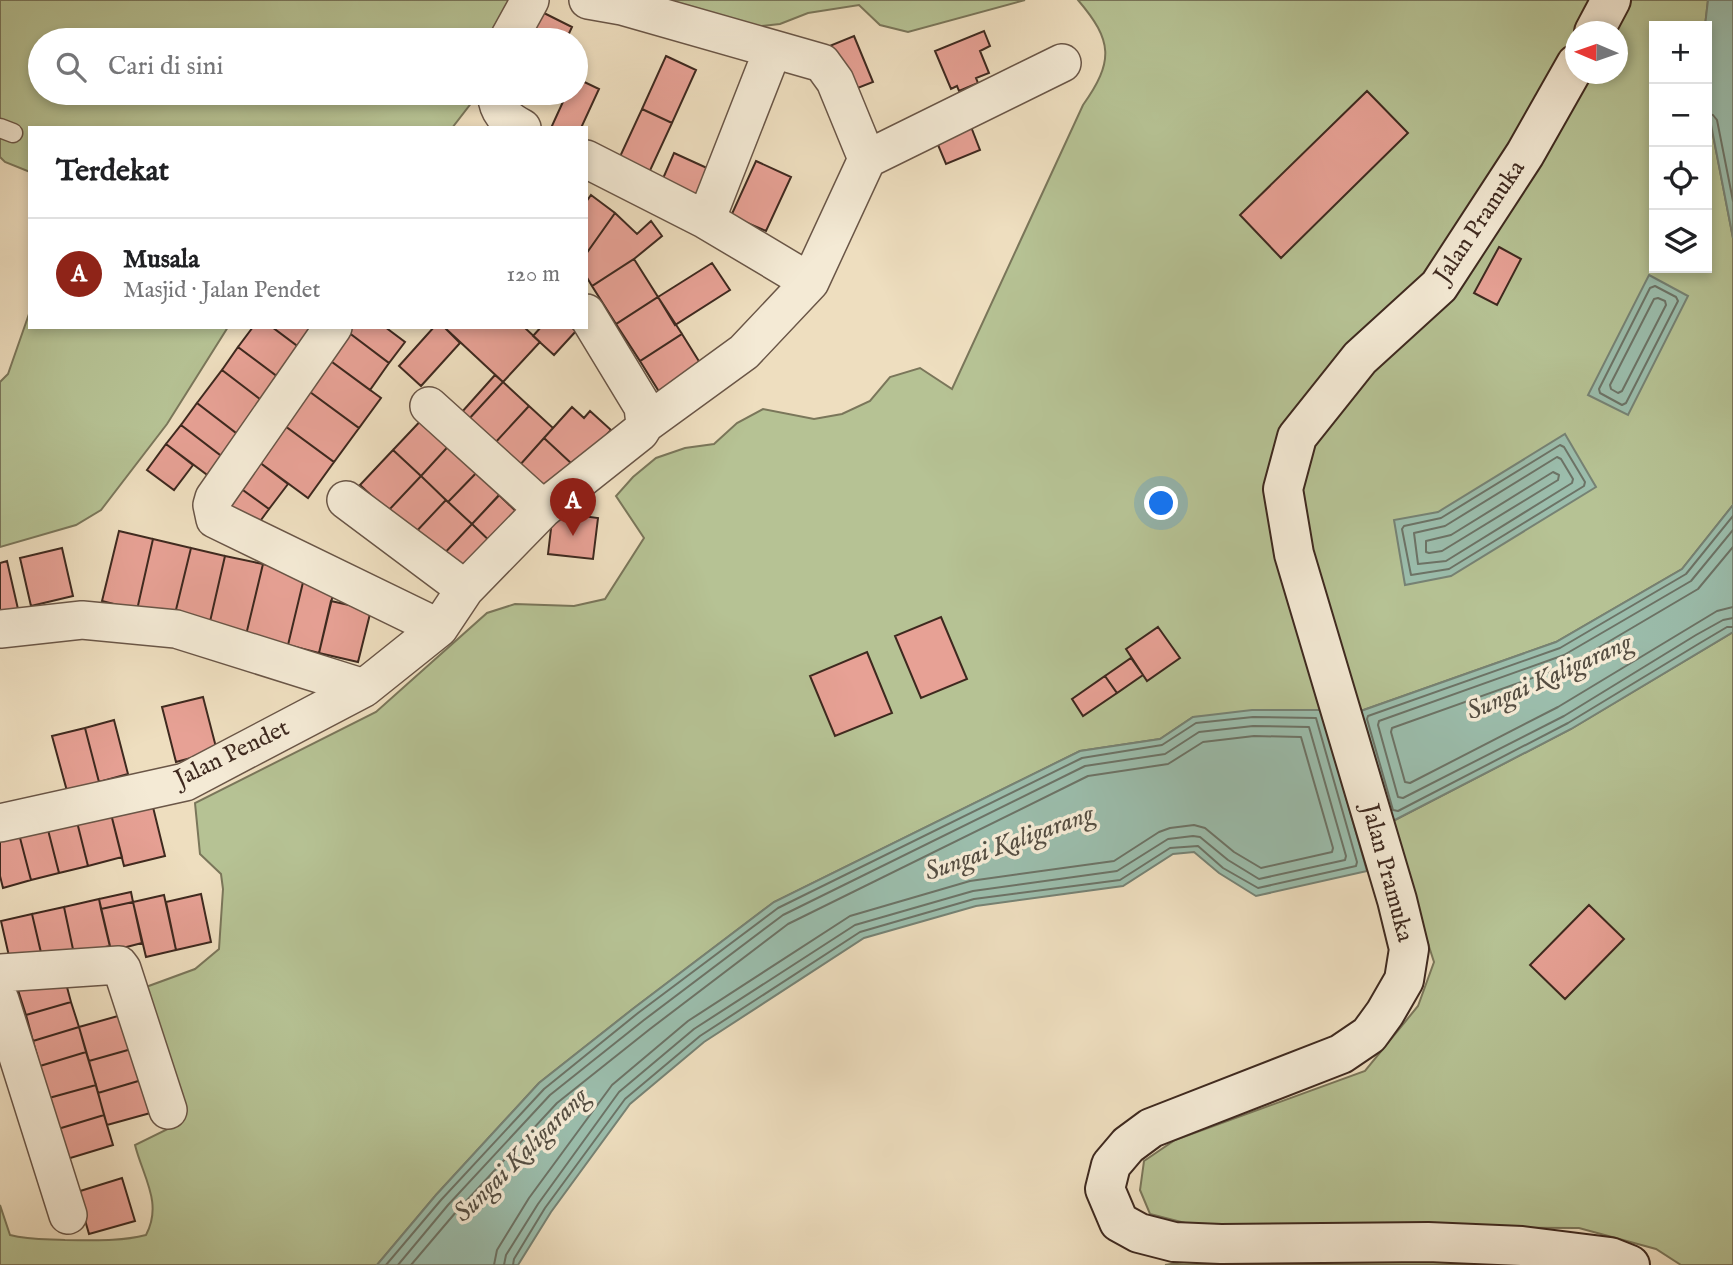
<!DOCTYPE html>
<html lang="id">
<meta charset="utf-8">
<style>
:root{--surface:#fff;--page:#f2f2f2;--text:#202124;--muted:#757577;--line:#e0e0e0;--accent:#8f2418}
body{margin:0;font-family:"IM FELL English",serif;background:var(--page);color:var(--text)}
.controls{position:absolute;right:21px;top:21px;display:grid;overflow:hidden;border-radius:0px;box-shadow:0 4px 10px #0003}
.controls button{width:63px;height:63px;display:grid;place-items:center;padding:0;border:0;border-bottom:2px solid var(--line);background:var(--surface);color:var(--text);font:35px sans-serif}
.compass{position:absolute;left:1565px;top:21px;width:63px;height:63px;border-radius:50%;background:var(--surface);box-shadow:0 4px 10px #0003;rotate:272deg}
.you{position:absolute;left:1162px;top:504px;width:24px;height:24px;margin:-18px;border:5px solid #fff;border-radius:50%;background:#1a73e8;box-shadow:0 0 0 10px #1a73e833}
.badge{display:grid;place-items:center;width:46px;height:46px;border-radius:50%;background:var(--accent);color:#fff;font-size:23px;font-weight:700}
.pin{position:absolute;translate:-50% -58px;filter:drop-shadow(0 2px 4px #0008)}
.pin::after{content:'';position:absolute;top:37px;width:24px;height:21px;background:inherit;clip-path:polygon(0 0,100% 0,50% 100%)}
.list{margin:0;padding:0;list-style:none}
h2{display:flex;justify-content:space-between;align-items:center;height:91px;margin:0;padding:0 28px;font-size:30px}
h2 small{font-size:23px;font-weight:400;color:var(--muted)}
.list li{display:grid;grid-template-columns:46px 1fr auto;gap:21px;align-items:center;box-sizing:border-box;height:112px;padding:0 28px;border-top:2px solid var(--line)}
.list b{display:block;font-size:26px;white-space:nowrap}
.list p{margin:0;font-size:23px;white-space:nowrap;color:var(--muted)}
.list em{font-size:23px;font-style:normal;color:var(--muted)}
.icon{flex:none;width:38px;height:38px;fill:none;stroke:currentColor;stroke-width:2;stroke-linecap:round;stroke-linejoin:round}
.map{position:relative;flex:none;width:1733px;height:1265px;overflow:hidden}
.search{position:absolute;background:var(--surface);box-shadow:0 4px 10px #0003;left:28px;top:28px;width:560px;height:77px;display:flex;align-items:center;gap:18px;box-sizing:border-box;padding:0 24px;border-radius:38px;color:var(--muted);font-size:26px}
.panel{position:absolute;background:var(--surface);box-shadow:0 4px 10px #0003;left:28px;top:126px;width:560px;height:203px;border-radius:0px}
.map>svg:first-child{display:block}
</style>
<div class="map">
<svg width="1733" height="1265" viewBox="0 0 1733 1265">
<rect width="100%" height="100%" fill="#eedebf"/>
<filter id="stains"><feTurbulence type="fractalNoise" baseFrequency=".00286" numOctaves="4"/><feColorMatrix values="0 0 0 0 .2 0 0 0 0 .09 0 0 0 0 .02 0 0 0 .5 -.17"/></filter>
<radialGradient id="worn" r=".72"><stop offset=".6" stop-color="#630" stop-opacity="0"/><stop offset="1" stop-color="#630" stop-opacity=".3"/></radialGradient>
<path fill="#b6c294" stroke="#7a765a" stroke-width="2" fill-rule="evenodd" d="M 0,0 L 518,0 L 501,40 L 40,40 L 40,93 L 479,93 L 452,128 L 30,128 L 30,172 L 5,162 L 0,157 Z
M 612,0 L 1025,0 L 908,32 L 880,25 L 859,5 L 808,13 L 780,24 L 752,27 Z
M 1078,0 L 1708,0 L 1705,26 L 1654,26 L 1654,268 L 1707,268 L 1707,104 L 1733,238 L 1733,505 L 1682,569 L 1556,642 L 1358,712 L 1193,717 L 1160,739 L 1080,751 L 774,902 L 634,1008 L 539,1083 L 436,1195 L 377,1265 L 0,1265 L 0,1205 L 10,1235 C 29,1240 46,1239 65,1240 C 93,1240 118,1242 146,1235 C 163,1203 143,1177 135,1145 L 176,1125 L 146,987 L 195,969 L 219,949 L 223,889 L 221,874 L 200,854 L 195,803 L 376,712 L 487,613 L 515,604 L 574,606 L 605,599 L 644,538 L 616,496 L 633,477 L 656,458 L 685,448 L 714,444 L 737,423 L 763,409 L 814,419 L 842,414 L 870,401 L 890,377 L 920,368 L 952,389 L 1083,105 C 1114,61 1113,41 1078,0 ZM 1576,32 L 1618,32 L 1618,74 L 1576,74 Z
M 30,311 L 30,327 L 228,327 L 167,424 L 101,510 L 76,525 L 0,547 L 0,382 L 8,374 Z
M 1733,632 L 1733,1265 L 1681,1265 L 1656,1249 L 1579,1228 L 1233,1226 L 1189,1224 L 1150,1214 L 1140,1190 L 1144,1161 L 1175,1140 L 1365,1071 L 1418,1006 L 1434,962 L 1389,823 L 1571,729 Z
M 1215,1257 L 1426,1260 L 1532,1265 L 1165,1265 Z"/>
<path fill="#9bbdac" stroke="#768274" stroke-width="2" d="M 1708,0 L 1733,0 L 1733,238 L 1707,104 L 1707,26 L 1705,26 Z
M 1649,275 L 1688,296 L 1628,415 L 1588,395 Z
M 1565,434 L 1596,487 L 1451,576 L 1405,585 L 1394,520 L 1438,512 Z
M 1733,505 L 1733,632 L 1571,729 L 1389,823 L 1358,712 L 1556,642 L 1682,569 Z
M 1252,710 L 1321,710 L 1367,871 L 1256,896 L 1219,873 L 1194,852 L 1173,854 L 1123,886 L 976,906 L 864,938 L 704,1042 L 630,1104 L 551,1212 L 518,1265 L 377,1265 L 436,1195 L 539,1083 L 634,1008 L 774,902 L 1080,751 L 1160,739 L 1193,717 Z"/>
<g fill="none" stroke-linecap="round" stroke-linejoin="round">
<path stroke="#6c7366" stroke-width="2" d="M 1707,114 L 1713,115 L 1717,120 L 1733,201
M 1655,286 L 1676,297 L 1678,301 L 1626,403 L 1622,405 L 1600,393 L 1599,389 L 1650,288 Z
M 1658,298 L 1665,301 L 1666,305 L 1622,391 L 1618,393 L 1611,389 L 1610,385 L 1654,299 Z
M 1560,445 L 1564,447 L 1585,482 L 1584,486 L 1449,569 L 1411,575 L 1402,529 L 1404,526 L 1441,518 Z
M 1557,457 L 1561,459 L 1573,479 L 1572,483 L 1446,561 L 1418,564 L 1414,533 L 1445,526 Z
M 1553,472 L 1559,475 L 1558,480 L 1442,551 L 1429,553 L 1426,552 L 1426,541 L 1451,535 Z
M 1733,516 L 1686,574 L 1560,648 L 1368,716 L 1367,719 L 1393,810 L 1398,811 L 1568,723 L 1700,643 L 1727,627 L 1733,627
M 1733,530 L 1691,581 L 1564,655 L 1379,721 L 1378,725 L 1398,797 L 1403,798 L 1564,716 L 1696,635 L 1723,620 L 1733,618
M 1733,547 L 1698,589 L 1569,665 L 1392,728 L 1391,732 L 1405,782 L 1410,783 L 1558,707 L 1717,611 L 1733,607
M 386,1265 L 441,1200 L 544,1089 L 638,1013 L 778,908 L 1082,758 L 1162,745 L 1196,723 L 1253,717 L 1316,718 L 1357,862 L 1356,866 L 1258,888 L 1223,868 L 1198,846 L 1170,848 L 1120,880 L 974,899 L 860,932 L 700,1036 L 625,1099 L 545,1208 L 514,1259 L 513,1265
M 398,1265 L 448,1205 L 550,1095 L 644,1020 L 783,915 L 1085,766 L 1165,754 L 1199,732 L 1253,726 L 1309,727 L 1346,856 L 1345,860 L 1259,879 L 1228,860 L 1200,837 L 1193,836 L 1168,839 L 1117,871 L 973,891 L 855,925 L 694,1029 L 619,1092 L 538,1204 L 506,1255 L 504,1265
M 411,1265 L 456,1212 L 557,1103 L 650,1029 L 788,924 L 1088,776 L 1168,764 L 1203,742 L 1254,736 L 1301,737 L 1333,848 L 1332,852 L 1261,868 L 1234,852 L 1205,828 L 1194,825 L 1170,828 L 1159,832 L 1114,861 L 970,881 L 850,916 L 688,1021 L 612,1085 L 529,1198 L 497,1250 L 494,1265"/>
</g>
<path fill="#e7a195" stroke="#3e291f" stroke-width="2" d="M 532,7 L 572,27 L 566,40 L 516,40 Z
M 984,31 L 990,46 L 980,51 L 989,73 L 976,78 L 978,83 L 959,91 L 957,86 L 951,89 L 935,51 Z
M 854,36 L 873,82 L 845,93 L 827,47 Z
M 666,56 L 696,70 L 672,123 L 642,109 Z
M 576,78 L 599,89 L 581,128 L 551,128 L 567,93 L 576,93 Z
M 1367,91 L 1408,133 L 1281,258 L 1240,215 Z
M 642,109 L 672,123 L 647,177 L 617,163 Z
M 968,119 L 980,150 L 946,164 L 933,133 Z
M 674,153 L 718,173 L 704,203 L 661,183 Z
M 756,161 L 791,177 L 766,231 L 731,216 Z
M 591,195 L 615,213 L 586,254 L 586,202 Z
M 615,213 L 637,234 L 651,221 L 662,236 L 634,259 L 592,286 L 586,276 L 586,254 Z
M 1499,247 L 1521,259 L 1497,305 L 1474,293 Z
M 634,259 L 658,297 L 616,324 L 592,286 Z
M 712,263 L 730,290 L 675,325 L 658,297 Z
M 658,297 L 682,334 L 640,361 L 616,324 Z
M 253,327 L 272,327 L 304,351 L 282,380 L 238,347 Z
M 272,327 L 321,327 L 304,351 Z
M 351,327 L 385,327 L 405,342 L 389,363 L 348,332 Z
M 434,327 L 444,327 L 460,343 L 421,386 L 399,366 Z
M 444,327 L 524,327 L 540,342 L 503,382 Z
M 541,327 L 571,327 L 576,331 L 554,355 L 533,336 Z
M 348,332 L 389,363 L 370,390 L 328,359 Z
M 682,334 L 705,371 L 663,398 L 640,361 Z
M 238,347 L 282,380 L 265,403 L 222,370 Z
M 328,359 L 381,398 L 359,428 L 306,389 Z
M 222,370 L 265,403 L 240,436 L 197,403 Z
M 495,375 L 503,382 L 468,420 L 461,413 Z
M 503,382 L 529,406 L 494,444 L 468,420 Z
M 306,389 L 359,428 L 334,462 L 281,423 Z
M 197,403 L 240,436 L 224,458 L 181,425 Z
M 529,406 L 553,428 L 519,466 L 494,444 Z
M 572,407 L 584,418 L 590,411 L 611,430 L 584,459 L 572,464 L 544,438 Z
M 428,413 L 455,439 L 421,476 L 393,450 Z
M 281,423 L 334,462 L 308,498 L 255,459 Z
M 181,425 L 224,458 L 210,477 L 166,444 Z
M 544,438 L 572,464 L 547,492 L 519,466 Z
M 455,439 L 483,466 L 448,502 L 421,476 Z
M 166,444 L 193,465 L 174,490 L 147,470 Z
M 393,450 L 421,476 L 388,511 L 360,485 Z
M 255,459 L 288,484 L 269,509 L 236,485 Z
M 483,466 L 507,487 L 472,524 L 448,502 Z
M 421,476 L 446,500 L 413,535 L 388,511 Z
M 236,485 L 269,509 L 253,531 L 220,507 Z
M 499,495 L 524,519 L 497,548 L 472,524 Z
M 446,500 L 472,524 L 439,559 L 413,535 Z
M 553,512 L 598,518 L 593,559 L 548,554 Z
M 472,524 L 497,548 L 464,583 L 439,559 Z
M 119,531 L 153,539 L 137,610 L 102,601 Z
M 153,539 L 191,548 L 174,618 L 137,610 Z
M 62,548 L 73,596 L 31,606 L 20,558 Z
M 191,548 L 225,556 L 209,626 L 174,618 Z
M 225,556 L 263,564 L 246,635 L 209,626 Z
M 7,561 L 18,609 L 0,613 L 0,563 Z
M 263,564 L 305,574 L 288,645 L 246,635 Z
M 305,574 L 336,582 L 319,653 L 288,645 Z
M 331,601 L 371,610 L 358,662 L 319,653 Z
M 941,617 L 967,679 L 921,698 L 895,636 Z
M 1158,627 L 1180,658 L 1147,681 L 1126,649 Z
M 867,652 L 892,713 L 835,736 L 810,676 Z
M 1131,658 L 1143,675 L 1117,693 L 1105,676 Z
M 1105,676 L 1117,693 L 1083,716 L 1072,699 Z
M 203,697 L 217,751 L 176,762 L 162,707 Z
M 114,720 L 128,774 L 99,782 L 85,728 Z
M 85,728 L 99,782 L 67,791 L 52,736 Z
M 151,799 L 165,856 L 124,866 L 110,810 Z
M 110,810 L 122,857 L 88,866 L 76,818 Z
M 76,818 L 88,866 L 59,873 L 47,826 Z
M 47,826 L 59,873 L 31,880 L 19,834 Z
M 19,834 L 31,880 L 3,888 L 0,876 L 0,838 Z
M 131,892 L 133,902 L 101,909 L 99,899 Z
M 201,894 L 211,942 L 176,950 L 166,902 Z
M 164,895 L 176,950 L 146,957 L 133,902 Z
M 99,899 L 110,946 L 74,954 L 64,907 Z
M 133,902 L 142,943 L 111,951 L 101,909 Z
M 1589,905 L 1624,939 L 1565,999 L 1530,965 Z
M 64,907 L 74,954 L 43,961 L 32,914 Z
M 32,914 L 42,957 L 11,965 L 1,921 Z
M 64,976 L 71,1002 L 26,1015 L 18,990 Z
M 71,1002 L 79,1027 L 33,1041 L 26,1015 Z
M 125,1014 L 135,1048 L 89,1061 L 79,1027 Z
M 79,1027 L 86,1052 L 40,1066 L 33,1041 Z
M 135,1048 L 145,1079 L 98,1093 L 89,1061 Z
M 86,1052 L 96,1085 L 49,1098 L 40,1066 Z
M 145,1079 L 154,1112 L 107,1125 L 98,1093 Z
M 96,1085 L 104,1115 L 58,1129 L 49,1098 Z
M 104,1115 L 113,1145 L 67,1159 L 58,1129 Z
M 122,1178 L 135,1221 L 89,1234 L 77,1192 Z"/>
<g fill="none" stroke-linecap="round" stroke-linejoin="round">
<g stroke="#6a5647" stroke-width="21">
<path id="service" d="M 0,128 L 13,133"/>
</g>
<g stroke="#6a5647" stroke-width="40">
<path id="minor" d="M 588,0 L 622,6 L 773,49
M 508,40 L 530,0
M 496,93 C 498,112 505,119 522,128
M 586,159 L 706,220 L 810,282
M 706,220 L 773,49 L 822,63 L 835,81 L 867,159
M 333,327 L 214,498 L 212,505 L 215,519 L 439,628
M 429,406 L 543,509
M 645,424 L 744,352 L 810,282 L 867,159 L 1062,63
M 346,500 L 465,589
M 0,629 L 82,620 L 176,629 L 364,688
M 0,823 L 185,782 L 364,688 L 439,628 L 465,589 L 543,509 L 640,432 L 645,424 L 643,407 L 586,313
M 0,973 L 119,965 L 122,969 L 168,1110
M 0,1000 L 68,1215"/>
</g>
<g stroke="#3e291f" stroke-width="42">
<path id="secondary" d="M 1594,32 L 1611,0
M 1576,64 L 1525,154 L 1439,286 L 1360,358 L 1297,437 L 1283,489 L 1294,554 L 1397,900 L 1409,949 L 1404,980 L 1385,1013 L 1369,1035 L 1341,1054 L 1151,1128 L 1128,1145 L 1111,1165 L 1105,1189 L 1119,1222 L 1139,1233 L 1174,1242 L 1221,1244 L 1428,1242 L 1522,1246 L 1610,1257 L 1630,1265"/>
</g>
<use href="#service" stroke="#f4ead5" stroke-width="18"/>
<use href="#minor" stroke="#f4ead5" stroke-width="37"/>
<use href="#secondary" stroke="#f4ead5" stroke-width="38"/>
</g>
<g text-anchor="middle" dominant-baseline="central" stroke-width="7" stroke-linejoin="round" paint-order="stroke">
<g font-size="24" fill="#3e291f" stroke="#f4ead5">
<text transform="translate(1480 222) rotate(-56)">Jalan Pramuka</text>
<text transform="translate(232 754) rotate(-26)">Jalan Pendet</text>
<text transform="translate(1387 873) rotate(75)">Jalan Pramuka</text>
</g>
<g font-size="26" font-style="italic" fill="#554e42" stroke="#f4ead5">
<text transform="translate(1549 677) rotate(-24)">Sungai Kaligarang</text>
<text transform="translate(1009 843) rotate(-20)">Sungai Kaligarang</text>
<text transform="translate(521 1155) rotate(-45)">Sungai Kaligarang</text>
</g>
</g>
<rect width="100%" height="100%" filter="url(#stains)"/>
<rect width="100%" height="100%" fill="url(#worn)"/>
</svg>
<div class="controls">
<button>+</button>
<button>−</button>
<button><svg class="icon" aria-label="locate" viewBox="0 0 24 24"><circle cx="12" cy="12" r="6"/><path d="M12 2v4M12 18v4M2 12h4M18 12h4"/></svg></button>
<button><svg class="icon" aria-label="layers" viewBox="0 0 24 24"><path d="M12 4l9 5-9 5-9-5zM3 14l9 5 9-5"/></svg></button>
</div>
<svg class="compass" viewBox="-18 -18 36 36"><path d="M0-13l5 13h-10z" fill="#e53935"/><path d="M0 13l5-13h-10z" fill="#757577"/></svg>
<div class="you"></div>
<div class="pin badge" style="left:573px;top:536px">A</div>
<div class="search"><svg class="icon" aria-label="search" viewBox="0 0 24 24"><circle cx="10" cy="10" r="6"/><path d="M15 15l6 6"/></svg>Cari di sini</div>
<section class="panel">
<h2>Terdekat<small></small></h2>
<ul class="list">
<li><span class="badge">A</span><div><b>Musala</b><p>Masjid · Jalan Pendet</p></div><em>120 m</em></li>
</ul>
</section>
</div>
